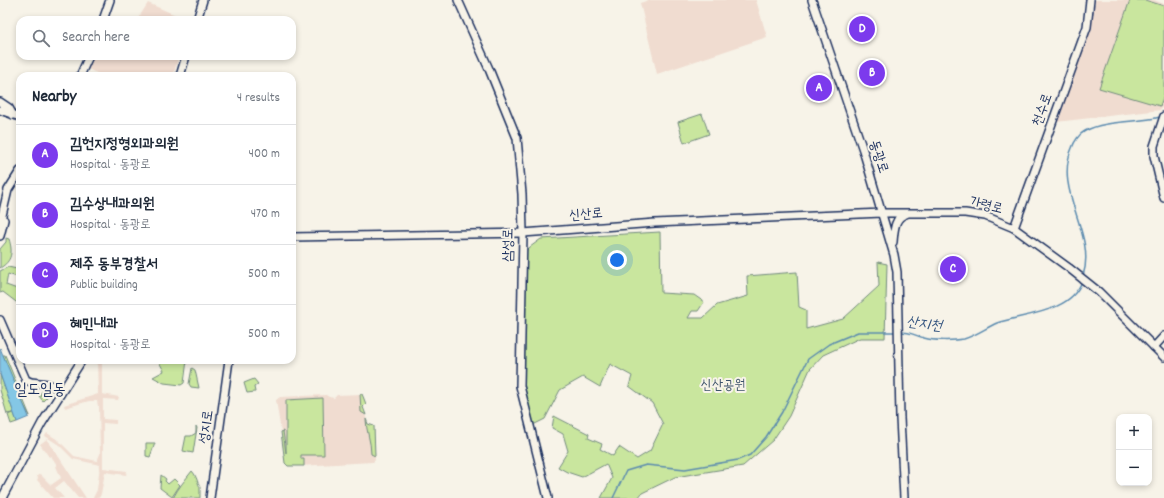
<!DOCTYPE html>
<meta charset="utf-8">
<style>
:root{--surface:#fff;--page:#f6f6f7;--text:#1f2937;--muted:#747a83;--line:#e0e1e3;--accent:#7c3aed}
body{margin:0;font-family:Dekko,"Poor Story",sans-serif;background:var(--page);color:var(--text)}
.controls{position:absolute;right:12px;bottom:12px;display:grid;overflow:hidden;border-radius:8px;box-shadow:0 2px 6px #0003}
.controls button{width:36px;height:36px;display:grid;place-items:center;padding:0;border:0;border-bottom:1px solid var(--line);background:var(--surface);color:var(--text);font:20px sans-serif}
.you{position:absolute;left:617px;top:260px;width:14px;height:14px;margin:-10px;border:3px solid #fff;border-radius:50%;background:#1a73e8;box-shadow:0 0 0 6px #1a73e833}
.badge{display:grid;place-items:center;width:26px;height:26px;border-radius:50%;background:var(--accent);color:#fff;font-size:13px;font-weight:700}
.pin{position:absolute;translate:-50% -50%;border:2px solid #fff;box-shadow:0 1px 4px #0006}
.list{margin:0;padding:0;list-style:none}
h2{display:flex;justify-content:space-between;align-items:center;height:52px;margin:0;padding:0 16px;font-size:17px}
h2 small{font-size:13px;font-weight:400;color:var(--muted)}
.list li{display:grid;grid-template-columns:26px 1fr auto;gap:12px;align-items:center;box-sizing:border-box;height:60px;padding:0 16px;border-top:1px solid var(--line)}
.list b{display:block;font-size:15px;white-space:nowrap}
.list p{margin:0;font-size:13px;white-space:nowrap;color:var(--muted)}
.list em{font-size:13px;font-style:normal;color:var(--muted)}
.icon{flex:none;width:22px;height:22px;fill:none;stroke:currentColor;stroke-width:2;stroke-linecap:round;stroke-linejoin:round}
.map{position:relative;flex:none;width:1164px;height:498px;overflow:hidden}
.search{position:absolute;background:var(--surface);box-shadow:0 2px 6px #0003;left:16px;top:16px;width:280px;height:44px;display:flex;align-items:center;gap:10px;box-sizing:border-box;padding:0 14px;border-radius:12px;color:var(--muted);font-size:15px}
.panel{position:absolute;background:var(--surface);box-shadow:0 2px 6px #0003;left:16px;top:72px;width:280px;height:292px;border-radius:12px}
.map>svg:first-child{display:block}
</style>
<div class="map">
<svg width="1164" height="498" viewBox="0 0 1164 498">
<rect width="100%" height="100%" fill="#f7f3e8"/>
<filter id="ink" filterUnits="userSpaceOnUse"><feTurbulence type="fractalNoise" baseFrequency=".025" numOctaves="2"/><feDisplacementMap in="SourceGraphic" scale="8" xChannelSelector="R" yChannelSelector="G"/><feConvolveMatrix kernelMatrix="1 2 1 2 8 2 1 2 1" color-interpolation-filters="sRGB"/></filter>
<g filter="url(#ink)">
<path fill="#f0dcd0" d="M 649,0 L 756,0 L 767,37 L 657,74 L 640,3 Z
M 1095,0 L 1154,0 L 1164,4 L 1164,101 L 1161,110 L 1056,122 L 1093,17 Z
M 148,3 L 187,20 L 137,20 Z
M 93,56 L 179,56 L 173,76 L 103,76 L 88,69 Z
M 97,360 L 102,360 L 102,394 L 119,397 L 118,400 L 103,399 L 103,419 L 116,420 L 116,424 L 103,423 L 103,468 L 127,471 L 126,475 L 105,472 L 101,494 L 99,498 L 93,498 L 97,490 L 100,465 L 73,459 L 59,445 L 45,436 L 47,433 L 58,440 L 74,456 L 97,461 L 100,454 L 99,406 L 98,406 L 97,401 L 89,401 L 65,408 L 64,405 L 98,394 Z
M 362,394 L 366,404 L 363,407 L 368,424 L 374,426 L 375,460 L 373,462 L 299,466 L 286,464 L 276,400 L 280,397 L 326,395 L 329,397 L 334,398 L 337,395 Z
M 47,439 L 70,474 L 86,498 L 78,498 L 64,481 L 55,488 L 64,498 L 53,498 L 37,480 L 38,478 L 37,476 L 40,474 L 51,485 L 61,478 L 56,466 L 57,465 L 51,456 L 49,457 L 40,444 Z"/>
<path fill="#c9e69e" stroke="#728a7e" d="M 1130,0 L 1145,0 L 1164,6 L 1164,94 L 1160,106 L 1099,88 Z
M 702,114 L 709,134 L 684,143 L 678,122 Z
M 660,232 L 661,293 L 694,295 L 704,302 L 698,311 L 692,311 L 688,318 L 703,318 L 717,305 L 748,296 L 747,276 L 797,272 L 799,307 L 806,310 L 806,329 L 843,319 L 879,286 L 878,262 L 887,264 L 885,338 L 860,338 L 823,355 L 810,369 L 789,416 L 773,440 L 743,466 L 675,477 L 642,493 L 638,498 L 601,498 L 612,478 L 606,464 L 582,477 L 567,472 L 558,467 L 568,451 L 563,434 L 552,428 L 554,416 L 589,434 L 588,438 L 602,444 L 600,449 L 613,456 L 619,447 L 637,459 L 650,451 L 663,424 L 652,403 L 629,386 L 632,376 L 610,364 L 600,387 L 583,377 L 560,390 L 545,419 L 533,425 L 524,384 L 526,250 L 541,239 Z
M 6,238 L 9,239 C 13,252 12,261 0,268 L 0,249 L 6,242 Z
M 19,265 L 20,278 L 8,274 L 6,285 L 20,290 L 20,305 L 3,292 L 0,293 L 0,271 L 8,267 L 17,269 Z
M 3,355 L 5,355 L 30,416 L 20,399 Z
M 158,360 L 187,360 L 184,383 L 181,385 L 164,383 L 153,377 L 164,371 Z
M 192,368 L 195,370 L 199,388 L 191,387 L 189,384 Z
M 0,374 L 17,422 L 11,424 L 8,415 L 12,413 L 7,414 L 0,390 Z
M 254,379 L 258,384 L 254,387 L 255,392 L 247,393 L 244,383 Z
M 43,391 L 47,393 L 48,396 L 43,401 L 39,396 L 41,395 L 40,393 Z
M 360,394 L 362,394 L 366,404 L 363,407 L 366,415 L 361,412 Z
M 323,398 L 324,455 L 301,455 L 301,459 L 304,459 L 304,466 L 288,466 L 285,463 L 281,432 L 283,431 L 286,453 L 286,400 Z
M 366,419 L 368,424 L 374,426 L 375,456 L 371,454 C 371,441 366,431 366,419 Z
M 196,426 L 197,428 L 193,453 L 183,451 L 186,436 L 191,436 L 196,433 Z
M 146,443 L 155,443 L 150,457 L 146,456 Z
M 192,471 C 197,476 198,485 200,487 L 200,498 L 173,498 C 178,488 185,480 192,471 Z
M 161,475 L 166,479 L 165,481 L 168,484 L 174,479 L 180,485 L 172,497 L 160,488 Z"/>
<path fill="#84c7e5" stroke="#5a8aaf" d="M 0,348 L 29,417 L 17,422 L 0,374 Z"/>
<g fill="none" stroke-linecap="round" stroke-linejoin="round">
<path stroke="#5a8aaf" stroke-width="1.5" d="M 1083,276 C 1097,234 1053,191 1072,148 C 1074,142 1079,134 1085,131 C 1105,120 1137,123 1160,117
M 900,332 C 911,332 914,335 924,338 C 934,341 953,341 964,339 C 975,336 986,328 997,323 C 1024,314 1071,313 1082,281
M 613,498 L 626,471 L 646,465 L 685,469 L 738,460 L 750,455 L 766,437 L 782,412 L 808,359 L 829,344 L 858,332 L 897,332"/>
<g stroke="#1b2f5e" stroke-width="10">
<path id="tertiary" d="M 458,0 L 489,69 L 517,138 L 522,194 L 523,233 L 520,386 L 548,498
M 103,20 L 110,0
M 80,76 L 89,56
M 1164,116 L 1154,146 L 1154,156 L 1164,198
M 0,224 L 8,190 L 20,171
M 1014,228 L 1087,27 L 1090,0
M 0,236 L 4,220
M 1154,347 L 1164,336
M 210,498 L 229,360"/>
</g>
<g stroke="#1b2f5e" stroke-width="10">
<path id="secondary" d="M 812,0 L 863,150 L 894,255 L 897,272 L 900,418 L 904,498
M 197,20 L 203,0
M 180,76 L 186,56
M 0,102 L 9,108 L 13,115
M 0,110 L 20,117
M 292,237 L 523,233 L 655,223 L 882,213 L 965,213 L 985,216 L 1014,228 L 1069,268 L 1099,292 L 1164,357
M 893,242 C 894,231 894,217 906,214
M 0,320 L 26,380 L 31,382 L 48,384 L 62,390
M 2,498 L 42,423 L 82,360"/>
</g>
<use href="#tertiary" stroke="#f7f3e8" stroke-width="7"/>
<use href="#secondary" stroke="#f7f3e8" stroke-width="7"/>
</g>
</g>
<g text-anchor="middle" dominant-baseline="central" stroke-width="4" stroke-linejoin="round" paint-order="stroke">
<g font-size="14" fill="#1b2f5e" stroke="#f7f3e8">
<text transform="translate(1043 110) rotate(-70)">천수로</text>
<text transform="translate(878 157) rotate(72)">동광로</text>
<text transform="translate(986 206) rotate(14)">가령로</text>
<text transform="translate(586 215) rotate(-4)">신산로</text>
<text transform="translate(509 245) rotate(-89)">삼성로</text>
<text transform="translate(207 427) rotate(-82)">성지로</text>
</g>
<g font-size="14" fill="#3e546b" stroke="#f7f3e8">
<text x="723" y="386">신산공원</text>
</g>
<g font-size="15" font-style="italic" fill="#355580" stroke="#f7f3e8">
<text transform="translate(924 325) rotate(7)">산지천</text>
</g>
<g font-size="16" fill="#1b2f5e" stroke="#f7f3e8">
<text x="40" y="390">일도일동</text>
</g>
</g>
</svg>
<div class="controls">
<button>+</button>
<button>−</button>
</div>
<div class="you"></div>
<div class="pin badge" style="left:819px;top:88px">A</div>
<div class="pin badge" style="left:872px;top:73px">B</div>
<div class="pin badge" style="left:953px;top:269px">C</div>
<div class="pin badge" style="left:862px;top:29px">D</div>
<div class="search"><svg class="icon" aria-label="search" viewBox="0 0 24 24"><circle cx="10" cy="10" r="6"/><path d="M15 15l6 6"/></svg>Search here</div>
<section class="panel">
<h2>Nearby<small>4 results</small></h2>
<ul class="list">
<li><span class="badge">A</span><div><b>김헌지정형외과의원</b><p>Hospital · 동광로</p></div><em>400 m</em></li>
<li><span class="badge">B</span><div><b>김수상내과의원</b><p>Hospital · 동광로</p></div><em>470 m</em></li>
<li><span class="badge">C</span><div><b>제주 동부경찰서</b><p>Public building</p></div><em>500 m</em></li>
<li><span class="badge">D</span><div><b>혜민내과</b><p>Hospital · 동광로</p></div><em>500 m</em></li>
</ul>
</section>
</div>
